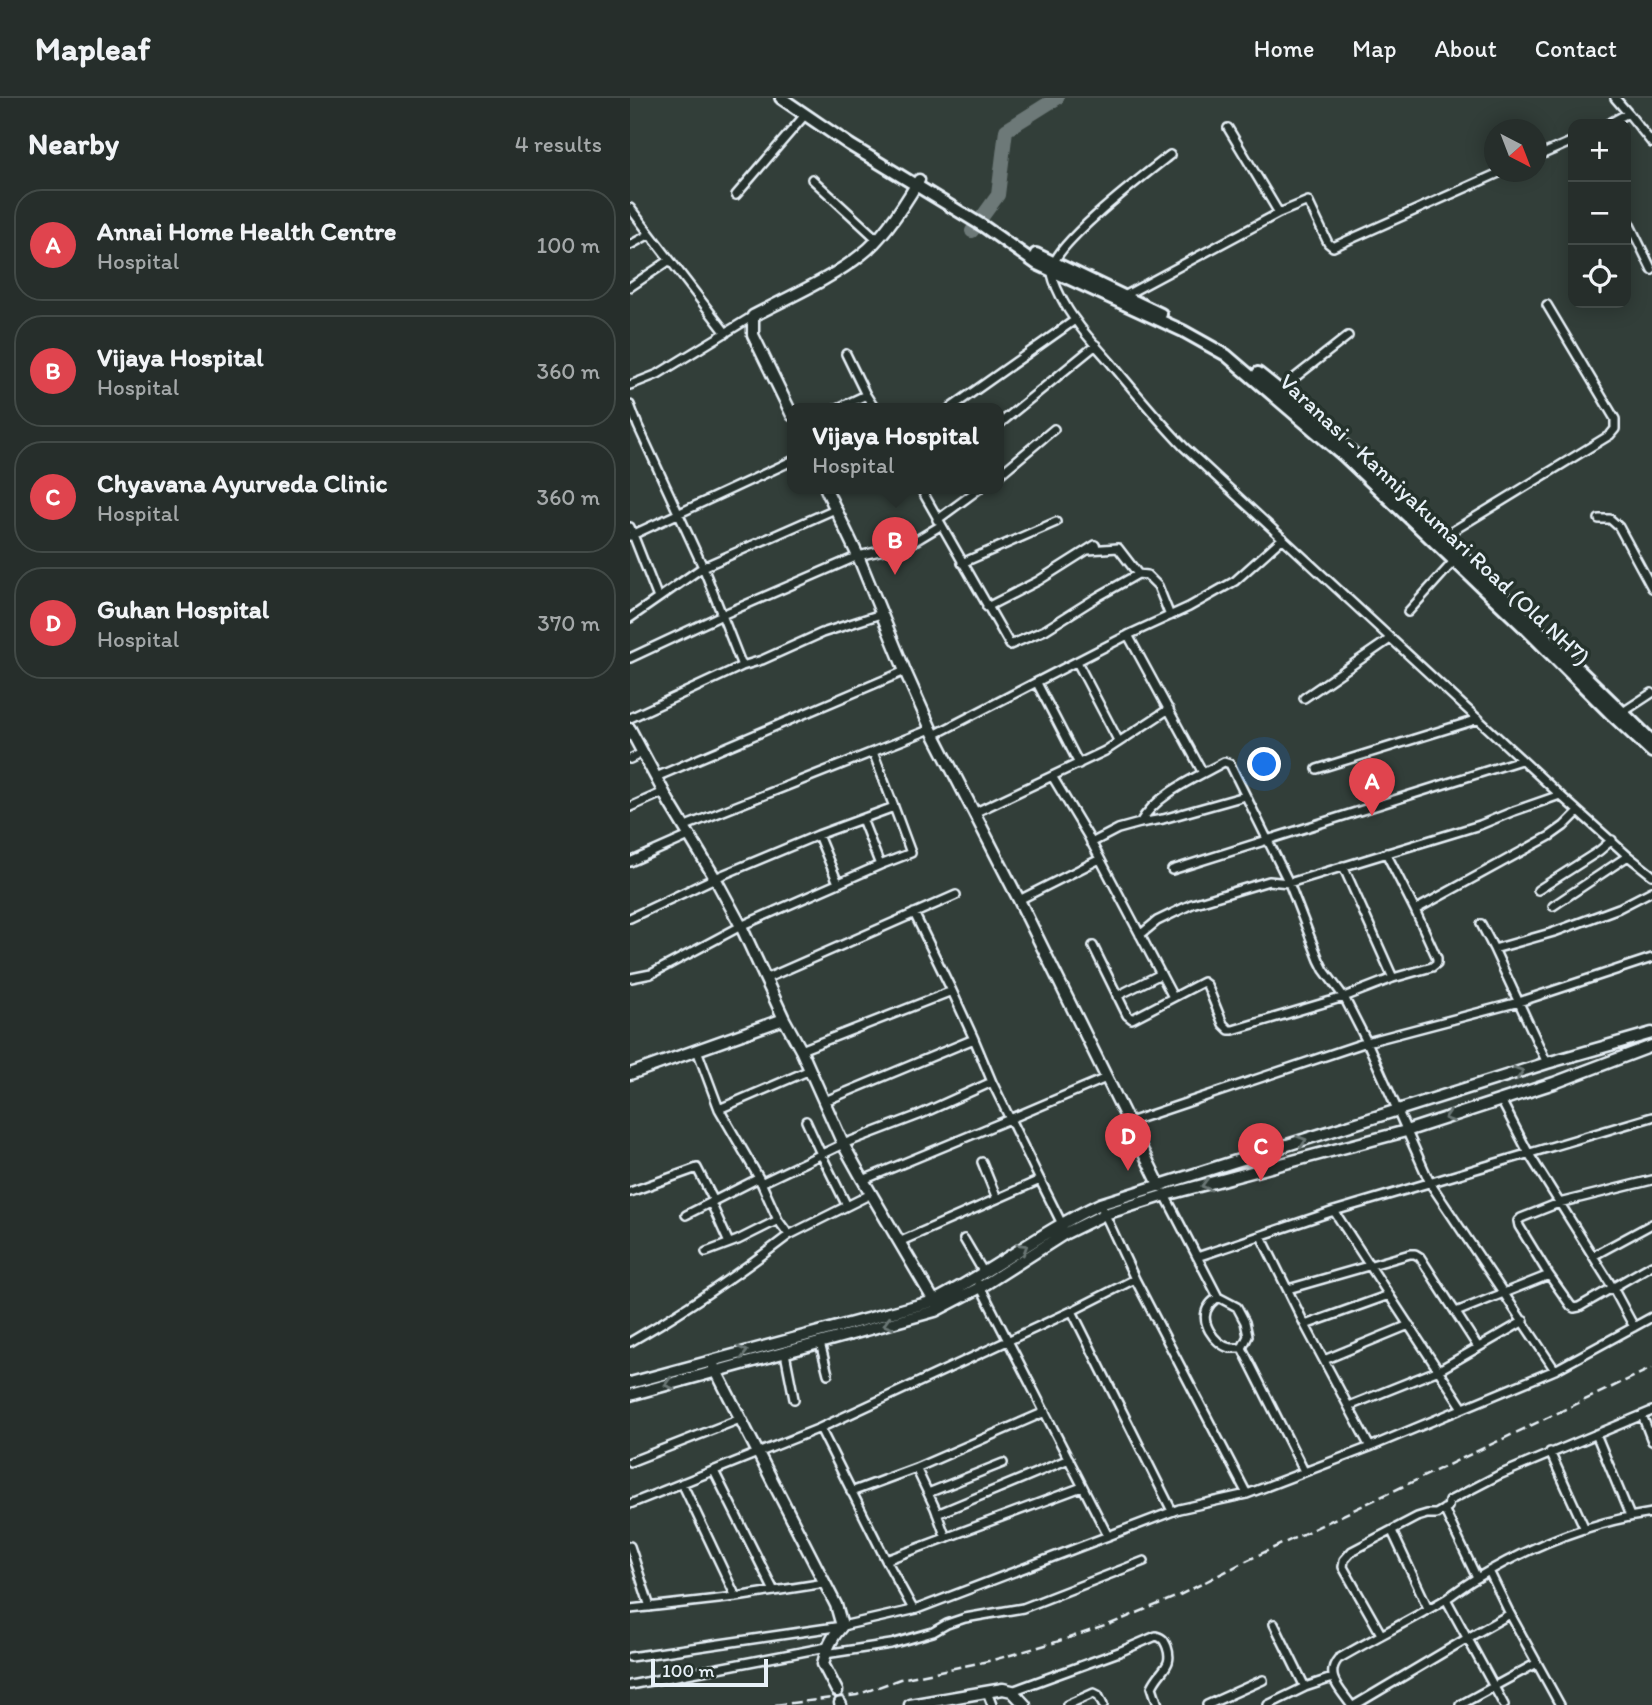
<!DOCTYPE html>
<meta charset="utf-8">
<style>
:root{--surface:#262e2b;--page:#323a37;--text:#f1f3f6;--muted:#a4a8a9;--line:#424a47;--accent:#8bbbb9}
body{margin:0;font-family:Itim,sans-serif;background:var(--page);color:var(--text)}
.controls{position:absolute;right:21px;top:21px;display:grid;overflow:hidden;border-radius:14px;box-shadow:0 4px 18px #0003}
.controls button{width:63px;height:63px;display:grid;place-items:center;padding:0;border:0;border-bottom:2px solid var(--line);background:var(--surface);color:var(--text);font:35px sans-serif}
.compass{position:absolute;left:854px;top:21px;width:63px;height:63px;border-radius:50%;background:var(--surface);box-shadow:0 4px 18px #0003;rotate:138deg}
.scale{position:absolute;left:21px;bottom:18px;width:117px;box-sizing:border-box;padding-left:7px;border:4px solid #e8f1f8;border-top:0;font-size:19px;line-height:24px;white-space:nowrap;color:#e8f1f8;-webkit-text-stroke:5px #26332d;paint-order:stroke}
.you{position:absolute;left:635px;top:667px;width:24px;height:24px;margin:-18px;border:5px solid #fff;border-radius:50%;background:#1a73e8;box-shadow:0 0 0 10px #1a73e833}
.badge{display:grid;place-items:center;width:46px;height:46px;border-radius:50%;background:var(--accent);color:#fff;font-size:23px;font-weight:700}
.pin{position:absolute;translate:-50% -58px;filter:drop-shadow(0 2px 4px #0008)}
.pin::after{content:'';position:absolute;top:37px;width:24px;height:21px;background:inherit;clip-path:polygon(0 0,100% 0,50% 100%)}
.popup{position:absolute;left:157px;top:305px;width:217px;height:91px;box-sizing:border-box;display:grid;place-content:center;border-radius:14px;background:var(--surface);filter:drop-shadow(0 2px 5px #0005);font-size:23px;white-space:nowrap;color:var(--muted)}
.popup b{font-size:26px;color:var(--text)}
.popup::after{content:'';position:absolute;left:50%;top:100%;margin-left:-14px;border:14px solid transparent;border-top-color:var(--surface)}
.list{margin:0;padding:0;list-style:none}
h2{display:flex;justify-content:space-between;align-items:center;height:91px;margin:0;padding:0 28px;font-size:30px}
h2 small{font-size:23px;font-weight:400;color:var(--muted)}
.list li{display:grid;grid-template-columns:46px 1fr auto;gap:21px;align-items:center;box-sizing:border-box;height:112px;margin:0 14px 14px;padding:0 14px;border:2px solid var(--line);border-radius:28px}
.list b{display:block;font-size:26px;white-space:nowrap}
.list p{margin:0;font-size:23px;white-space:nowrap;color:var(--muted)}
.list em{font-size:23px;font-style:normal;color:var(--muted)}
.icon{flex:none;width:38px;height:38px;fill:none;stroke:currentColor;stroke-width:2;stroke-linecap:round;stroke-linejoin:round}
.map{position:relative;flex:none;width:1022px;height:1607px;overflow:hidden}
header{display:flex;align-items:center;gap:42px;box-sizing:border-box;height:98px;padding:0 35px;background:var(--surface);border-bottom:2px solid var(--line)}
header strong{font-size:33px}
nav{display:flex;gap:38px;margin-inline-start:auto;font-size:24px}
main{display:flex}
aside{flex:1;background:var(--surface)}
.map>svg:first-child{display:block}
</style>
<header>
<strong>Mapleaf</strong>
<nav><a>Home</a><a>Map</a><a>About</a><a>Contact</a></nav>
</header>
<main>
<aside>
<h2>Nearby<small>4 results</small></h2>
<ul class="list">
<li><span class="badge" style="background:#e0444e">A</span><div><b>Annai Home Health Centre</b><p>Hospital</p></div><em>100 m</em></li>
<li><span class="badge" style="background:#e0444e">B</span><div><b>Vijaya Hospital</b><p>Hospital</p></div><em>360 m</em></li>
<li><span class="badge" style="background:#e0444e">C</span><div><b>Chyavana Ayurveda Clinic</b><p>Hospital</p></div><em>360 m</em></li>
<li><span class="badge" style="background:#e0444e">D</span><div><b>Guhan Hospital</b><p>Hospital</p></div><em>370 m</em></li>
</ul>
</aside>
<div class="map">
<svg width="1022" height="1607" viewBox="0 0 1022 1607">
<rect width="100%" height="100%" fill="#323e39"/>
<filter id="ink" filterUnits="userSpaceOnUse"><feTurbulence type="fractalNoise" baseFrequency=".0143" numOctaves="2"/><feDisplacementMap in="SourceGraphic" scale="14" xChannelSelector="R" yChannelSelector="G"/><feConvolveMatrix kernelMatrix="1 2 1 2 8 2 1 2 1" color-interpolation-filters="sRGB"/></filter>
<g filter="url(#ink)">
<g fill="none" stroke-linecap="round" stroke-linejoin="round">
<path stroke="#6d7978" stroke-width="14" d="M 342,133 L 368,97 L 376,32 L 427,0"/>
<g stroke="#e8f1f8" stroke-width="12">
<path id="street" d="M 985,0 L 998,15
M 978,26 L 998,15 L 1022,45
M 598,30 L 649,115
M 540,57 C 516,76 427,143 422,170 C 420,183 438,213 446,223 C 456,238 469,251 480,264 C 504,293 528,322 554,349 L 930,697 L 998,758 L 1022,777
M 906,59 L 943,43
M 182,81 L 248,142
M 106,97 L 175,17
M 0,110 L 96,235
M 996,119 L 1022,172
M 0,147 L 20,136
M 0,189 L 40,162
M 494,198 L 649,115 L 678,103 L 698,145 L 703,149 L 871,74
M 216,256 L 236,297
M 0,287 L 28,276 L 123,218
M 649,292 L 718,238
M 0,307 L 8,328 L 73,469 L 92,517 L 228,458 L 280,446 L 310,428
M 206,311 L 236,297 L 245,311
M 319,311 L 445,222
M 368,327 L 466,247
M 368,378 L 424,331
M 291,391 L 380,547 L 415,532 L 469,498 L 508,476 L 517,477 L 528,488 L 540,518
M 969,421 L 980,421 L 989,429 L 1022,490
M 307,422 L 349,391
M 0,429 L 28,500
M 0,438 L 162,363
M 813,439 L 980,337 L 985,331 L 985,321 L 917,207
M 458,452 L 488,450 L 508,476
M 332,465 L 426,424
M 357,509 L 408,483 L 465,447
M 778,514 L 825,462
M 0,520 L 73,469 L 205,411
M 498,537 L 573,675
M 0,560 L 92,517 L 112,568
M 447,564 L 489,644
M 407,585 L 449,666
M 674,600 L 760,541
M 993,614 L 1022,595
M 0,620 L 112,568 L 132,562 L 192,535 L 251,516
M 304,637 L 498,537 L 559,509 L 605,483 L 653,440
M 243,654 L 264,709
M 0,661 L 12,655
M 687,671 L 849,621
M 422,678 L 458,738 L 543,899
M 26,679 L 275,573
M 0,709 L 34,694
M 344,715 L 475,653 L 539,611
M 232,721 L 250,767
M 53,729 L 301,631
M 188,737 L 208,785
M 461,745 L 488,731 L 510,725 L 533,721 L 615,698
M 756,755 L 785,812 L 807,860 L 807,865 L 802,869 L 763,880 L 714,899 L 737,944 L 800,1085 L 925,1272
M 0,764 L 59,738
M 713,768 L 763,880
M 542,772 L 891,662
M 908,792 L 969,753 L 982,742
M 389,802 L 470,761
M 923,808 L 998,758
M 785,812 L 920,738 L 934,728 L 948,714
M 0,820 L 85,780 L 188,737 L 264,709 L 281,755 L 250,767 L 111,828 L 21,876 L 1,880
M 851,826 L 864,851 L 917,965
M 510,837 L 527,823 L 562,806 L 639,783 L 659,785 L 850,727 L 884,713 L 930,697
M 463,848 L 497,917 L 502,921 L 573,884 L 577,887 L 593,926 L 599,932 L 603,932 L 714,899 L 694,872 L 689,862 L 659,785 L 600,666 L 594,664 C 565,680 526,696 510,725
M 864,851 L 924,834 L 989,810 L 1022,793
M 135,881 L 326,797
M 487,898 L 531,876
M 67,952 L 89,1011
M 171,952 L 322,893 L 284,815
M 180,972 L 89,1011 L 129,1080 L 148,1122 L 159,1137 L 241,1096
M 871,1002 L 899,1056 L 983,1190 L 1004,1229
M 195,1003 L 344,941 L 322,893
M 176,1023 L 191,1056 L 217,1108
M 499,1024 L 737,944 L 889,904 L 1022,860
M 352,1064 L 367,1101
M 233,1082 L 380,1021 L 362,984
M 410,1082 L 432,1126
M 131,1085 L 213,1046 L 289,1017 L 362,984 L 344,941
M 0,1094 L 67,1070 L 84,1103
M 534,1095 L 588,1199 L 607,1209 L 615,1224 L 618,1238 L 612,1250 L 674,1373
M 81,1105 L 99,1145
M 470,1106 L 505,1181
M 704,1113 L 833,1310
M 56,1117 L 129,1080
M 631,1138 L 675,1227 L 740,1349
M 334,1141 L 354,1175
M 269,1144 L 410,1082 L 380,1021 L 476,980
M 76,1154 L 108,1142 L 148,1122
M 963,1158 L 1022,1126
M 567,1159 L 704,1113 L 1022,1019
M 919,1177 L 941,1208 L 944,1210 L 949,1209 L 1022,1167
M 349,1186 L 478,1438
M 658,1191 L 780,1156 L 785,1156 L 790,1159 L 848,1249
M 588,1199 C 585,1202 581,1204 579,1208 C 568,1222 584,1246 600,1250 C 604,1250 608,1250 612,1250
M 442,1213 L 505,1181 L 617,1396
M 826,1214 L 919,1177 L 889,1128 L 888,1123 L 891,1120 L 929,1105 L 1022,1082
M 675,1227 L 759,1197
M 0,1244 C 56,1212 108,1176 159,1137
M 190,1245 L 198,1276
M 155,1255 L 164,1301
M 694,1262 L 779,1227
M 719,1308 L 809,1272 L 894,1223
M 1012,1317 L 1022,1343
M 190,1330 L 256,1462
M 966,1336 L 1000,1418
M 920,1354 L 955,1431
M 0,1364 L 110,1321
M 286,1370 L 305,1410 L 316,1440
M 84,1373 L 144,1493
M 52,1385 L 106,1499
M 221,1394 L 286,1370 L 415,1314
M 298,1395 L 373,1365
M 0,1406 L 190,1330 L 442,1213 L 542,1413
M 814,1411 L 847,1480
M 307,1416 L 439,1361
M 762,1433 L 798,1510
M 0,1448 L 20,1509
M 859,1473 L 880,1516 L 930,1607
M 816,1501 L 874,1607
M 0,1511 L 106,1499 L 195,1485
M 283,1511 L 256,1462 L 452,1389
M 644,1526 L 675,1589
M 751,1536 L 713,1469 L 714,1462 L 722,1453 L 787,1419 L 797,1416 L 806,1416 L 818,1409 L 819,1403 L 869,1377 L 1022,1313
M 195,1556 L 261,1546 L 303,1534 L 317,1526 L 335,1520 L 393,1510 L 514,1463
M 0,1559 L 212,1528 L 287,1511 L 549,1411 L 617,1396 L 740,1349 L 925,1272 L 1022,1219
M 0,1587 L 197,1549
M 382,1593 L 489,1554 L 526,1538 C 533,1540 534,1542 537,1549 C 544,1569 530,1571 522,1589 L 528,1607
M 357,1594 L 362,1607
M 437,1607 L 464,1595 L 468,1597 L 473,1607
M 577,1607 L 633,1582
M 638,1607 L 675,1589 L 702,1580
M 721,1607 C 711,1592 694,1578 708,1561 C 744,1540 781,1522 816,1501 C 826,1494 836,1486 847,1480 C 900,1448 961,1424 1022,1415
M 725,1607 L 836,1541 L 880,1516
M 830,1607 L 907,1565"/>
</g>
<g stroke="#e8f1f8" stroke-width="15">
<path id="secondary" d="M 162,317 L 123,237 L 123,218 C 157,200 203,180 232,156 C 252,141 276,104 289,82
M 196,391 L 228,458 L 275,573 L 301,631 L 389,802 L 530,1088
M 0,631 L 39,704 L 85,780 L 111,828 L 154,921 L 171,952 L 213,1046 L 233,1082 L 307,1208
M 0,976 L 154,921
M 84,1269 L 206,1507 L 212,1528 C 201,1540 197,1550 193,1566 L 207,1593
M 0,1285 L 304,1203 C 361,1174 412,1133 470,1106 L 917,965 L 1022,935
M 0,1297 L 305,1213 L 351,1189 L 434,1136 L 475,1116 L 539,1096 L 776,1033 L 924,985 L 1022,948
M 210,1605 L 211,1607
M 280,1607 L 373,1591 L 382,1593 L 395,1607"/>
</g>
<g stroke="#e8f1f8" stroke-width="16">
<path id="primary" d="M 151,0 L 220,47 L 353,128 L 407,166 L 553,233 L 596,257 L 714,358 L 896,531 L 980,615 L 1022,654
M 406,156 L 531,216
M 628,275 C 708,338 781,408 854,479 C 910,533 966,588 1022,643"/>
</g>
<use href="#street" stroke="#26332d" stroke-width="7"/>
<use href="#secondary" stroke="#26332d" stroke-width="10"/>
<use href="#primary" stroke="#26332d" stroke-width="10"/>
<path stroke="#e8f1f8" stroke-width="2.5" stroke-dasharray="10 5" stroke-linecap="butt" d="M 145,1607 L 227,1597 L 270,1581 L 363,1562 L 423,1545 L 478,1527 L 548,1498 L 616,1463 L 1022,1270"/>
</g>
<defs><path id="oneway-chevron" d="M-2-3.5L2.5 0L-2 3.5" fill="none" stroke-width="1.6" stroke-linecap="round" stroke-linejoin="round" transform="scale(1.75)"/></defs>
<g stroke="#6a7674">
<use href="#oneway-chevron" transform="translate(889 974) rotate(-18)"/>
<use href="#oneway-chevron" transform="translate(819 1019) rotate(162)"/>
<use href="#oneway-chevron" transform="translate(672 1043) rotate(-18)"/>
<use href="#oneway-chevron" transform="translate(576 1087) rotate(165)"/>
<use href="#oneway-chevron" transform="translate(393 1150) rotate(-32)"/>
<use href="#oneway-chevron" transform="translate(258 1226) rotate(164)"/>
<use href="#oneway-chevron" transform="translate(113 1254) rotate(-15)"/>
<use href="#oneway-chevron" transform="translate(39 1286) rotate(164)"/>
</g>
</g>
<g text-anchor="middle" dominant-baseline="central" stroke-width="7" stroke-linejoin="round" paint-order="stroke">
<g font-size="23" fill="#e8f1f8" stroke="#26332d">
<text transform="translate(805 421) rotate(43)">Varanasi - Kanniyakumari Road (Old NH7)</text>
</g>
</g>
</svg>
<div class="controls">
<button>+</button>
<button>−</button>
<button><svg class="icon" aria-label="locate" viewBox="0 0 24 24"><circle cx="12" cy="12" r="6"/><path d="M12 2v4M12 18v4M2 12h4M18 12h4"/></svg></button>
</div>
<svg class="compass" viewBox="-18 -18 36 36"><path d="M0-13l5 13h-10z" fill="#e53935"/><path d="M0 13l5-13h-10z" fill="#a4a8a9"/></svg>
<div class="scale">100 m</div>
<div class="you"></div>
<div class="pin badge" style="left:742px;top:718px;background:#e0444e">A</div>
<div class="pin badge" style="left:265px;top:477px;background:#e0444e">B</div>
<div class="popup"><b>Vijaya Hospital</b>Hospital</div>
<div class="pin badge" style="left:631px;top:1083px;background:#e0444e">C</div>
<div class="pin badge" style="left:498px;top:1073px;background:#e0444e">D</div>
</div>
</main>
